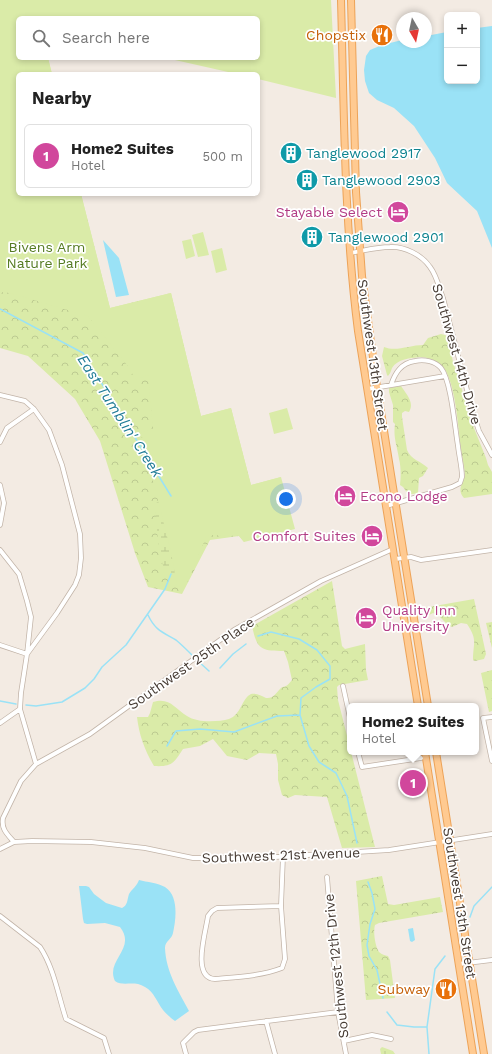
<!DOCTYPE html>
<meta charset="utf-8">
<style>
:root{--surface:#fff;--page:#f6f6f6;--text:#222;--muted:#767676;--line:#e0e0e0;--accent:#ff0f19}
body{margin:0;font-family:"Work Sans",sans-serif;background:var(--page);color:var(--text)}
.controls{position:absolute;right:12px;top:12px;display:grid;overflow:hidden;border-radius:6px;box-shadow:0 2px 6px #0003}
.controls button{width:36px;height:36px;display:grid;place-items:center;padding:0;border:0;border-bottom:1px solid var(--line);background:var(--surface);color:var(--text);font:20px sans-serif}
.compass{position:absolute;left:396px;top:12px;width:36px;height:36px;border-radius:50%;background:var(--surface);box-shadow:0 2px 6px #0003;rotate:171deg}
.you{position:absolute;left:286px;top:499px;width:14px;height:14px;margin:-10px;border:3px solid #fff;border-radius:50%;background:#1a73e8;box-shadow:0 0 0 6px #1a73e833}
.badge{display:grid;place-items:center;width:26px;height:26px;border-radius:50%;background:var(--accent);color:#fff;font-size:13px;font-weight:700}
.pin{position:absolute;translate:-50% -50%;border:2px solid #fff;box-shadow:0 1px 4px #0006}
.popup{position:absolute;left:347px;top:703px;width:132px;height:52px;box-sizing:border-box;display:grid;place-content:center;border-radius:6px;background:var(--surface);filter:drop-shadow(0 1px 3px #0005);font-size:13px;white-space:nowrap;color:var(--muted)}
.popup b{font-size:15px;color:var(--text)}
.popup::after{content:'';position:absolute;left:50%;top:100%;margin-left:-8px;border:8px solid transparent;border-top-color:var(--surface)}
.list{margin:0;padding:0;list-style:none}
h2{display:flex;justify-content:space-between;align-items:center;height:52px;margin:0;padding:0 16px;font-size:17px}
h2 small{font-size:13px;font-weight:400;color:var(--muted)}
.list li{display:grid;grid-template-columns:26px 1fr auto;gap:12px;align-items:center;box-sizing:border-box;height:64px;margin:0 8px 8px;padding:0 8px;border:1px solid var(--line);border-radius:6px}
.list b{display:block;font-size:15px;white-space:nowrap}
.list p{margin:0;font-size:13px;white-space:nowrap;color:var(--muted)}
.list em{font-size:13px;font-style:normal;color:var(--muted)}
.icon{flex:none;width:22px;height:22px;fill:none;stroke:currentColor;stroke-width:2;stroke-linecap:round;stroke-linejoin:round}
.map{position:relative;flex:none;width:492px;height:1054px;overflow:hidden}
.search{position:absolute;background:var(--surface);box-shadow:0 2px 6px #0003;left:16px;top:16px;width:244px;height:44px;display:flex;align-items:center;gap:10px;box-sizing:border-box;padding:0 14px;border-radius:6px;color:var(--muted);font-size:15px}
.panel{position:absolute;background:var(--surface);box-shadow:0 2px 6px #0003;left:16px;top:72px;width:244px;height:124px;border-radius:6px}
.map>svg:first-child{display:block}
</style>
<div class="map">
<svg width="492" height="1054" viewBox="0 0 492 1054">
<defs>
<pattern id="grass-dots" width="8" height="8" patternUnits="userSpaceOnUse"><rect width="8" height="8" fill="#daeba8"/><path d="M2 2h.1M6 6h.1" fill="none" stroke="#bcca91" stroke-width="1.8" stroke-linecap="round"/></pattern>
<pattern id="forest-crowns" width="20" height="18" patternUnits="userSpaceOnUse"><rect width="20" height="18" fill="#daeba8"/><path d="M2 6a3 3 0 1 1 6 0M12 15a3 3 0 1 1 6 0" fill="none" stroke="#bcca91"/></pattern>
<pattern id="wetland-marsh" width="20" height="14" patternUnits="userSpaceOnUse"><rect width="20" height="14" fill="#daeba8"/><path d="M1 5h8M5 5V1M11 12h8M15 12V8" fill="none" stroke="#bcca91"/></pattern>
</defs>
<rect width="100%" height="100%" fill="#f3ebe3"/>
<path fill="url(#grass-dots)" d="M 492,622 L 492,648 L 486,623 Z"/>
<path fill="url(#forest-crowns)" d="M 0,33 L 18,58 L 48,58 L 52,74 L 18,74 L 18,194 L 81,194 L 110,308 L 171,293 L 201,416 L 231,408 L 251,485 L 281,477 L 244,542 L 239,536 L 210,540 L 182,594 L 148,587 L 135,553 L 100,441 L 75,399 L 28,356 L 0,348 Z
M 441,334 L 445,335 L 448,337 L 453,362 L 461,386 L 468,413 L 486,458 L 488,465 L 492,472 L 492,494 L 464,498 C 457,490 462,485 465,475 C 464,464 461,453 460,442 C 458,423 455,384 444,368 C 439,361 428,357 420,357 C 411,358 397,359 392,368 C 391,371 390,374 388,376 L 387,375 L 382,356 L 384,347 C 396,352 410,345 423,345 L 428,338 Z
M 401,386 C 406,394 415,402 409,412 L 405,411 L 402,413 L 402,417 L 407,450 C 411,460 421,461 428,468 L 423,476 L 419,478 L 418,493 L 413,494 L 408,494 L 403,487 L 400,485 C 401,476 401,467 399,459 C 397,445 393,438 395,424 L 393,422 L 393,405 L 389,392 L 389,388 Z
M 332,581 L 342,646 L 345,649 L 365,644 L 366,670 L 368,680 L 339,685 L 337,687 L 338,700 L 375,847 L 342,848 L 327,797 L 295,795 L 288,798 L 282,795 L 278,780 L 278,764 L 276,754 L 259,753 L 247,760 L 227,756 L 213,739 L 200,746 L 183,749 C 174,763 172,767 154,766 C 145,751 139,735 137,717 L 148,717 L 150,713 L 153,702 C 170,697 174,708 187,716 C 197,723 218,722 229,719 C 241,715 242,698 251,694 C 257,693 261,696 266,698 C 273,699 276,693 280,689 C 283,686 282,688 286,686 C 288,685 290,682 292,680 L 288,662 L 284,651 C 260,651 257,649 252,626 Z
M 474,599 L 486,654 L 484,659 L 475,661 L 473,660 C 473,643 478,640 467,624 L 461,623 L 452,627 L 448,625 L 439,616 L 433,613 L 427,616 L 423,613 L 423,608 Z
M 492,670 L 492,711 L 489,712 L 481,673 Z
M 382,876 L 388,904 L 394,905 L 440,897 L 443,912 L 379,923 L 375,925 C 373,932 375,946 379,952 C 382,955 385,955 388,956 L 390,960 L 395,998 L 366,1000 L 356,881 Z"/>
<path fill="url(#wetland-marsh)" d="M 165,498 L 178,576 C 174,575 169,574 166,571 C 159,564 155,515 156,503 Z
M 382,1047 L 393,1051 L 395,1054 L 381,1054 L 380,1049 Z"/>
<path fill="#daeba8" d="M 0,0 L 331,0 L 336,98 L 258,79 L 258,74 L 237,74 L 166,58 L 258,58 L 258,18 L 18,18 L 18,58 L 48,58 L 52,74 L 18,74 L 18,194 L 81,194 L 110,308 L 171,293 L 201,416 L 231,408 L 251,485 L 281,477 L 295,529 L 244,542 L 239,536 L 207,535 L 187,583 L 185,582 L 177,586 L 171,552 L 141,433 L 153,429 L 148,375 L 136,380 L 127,365 L 88,316 L 10,293 L 0,292 Z
M 203,232 L 209,255 L 198,257 L 192,235 Z
M 191,239 L 195,256 L 186,259 L 182,241 Z
M 222,248 L 227,270 L 216,273 L 211,251 Z
M 287,408 L 293,429 L 274,434 L 269,413 Z"/>
<path fill="#9ae2f6" d="M 492,26 L 492,248 L 477,211 L 447,183 L 435,158 L 414,126 L 394,108 L 377,100 L 369,93 L 365,81 L 364,70 L 366,56 L 370,50 L 382,45 L 402,40 L 402,42 L 426,42 L 426,36 L 447,32 L 447,81 L 477,81 L 477,28 Z
M 103,240 L 119,258 L 129,295 L 116,297 Z
M 139,880 C 147,882 158,883 165,887 C 179,896 176,919 173,933 C 172,939 165,941 165,948 C 166,972 178,990 189,1011 L 175,1021 C 171,1018 166,1014 163,1010 C 157,1002 154,992 145,987 C 134,980 123,987 115,981 C 105,960 137,949 120,927 L 105,923 L 87,924 L 84,923 L 83,919 L 79,886 L 86,886 L 89,887 L 94,894 L 106,903 L 122,908 C 128,905 127,900 129,894 C 132,889 137,886 139,880 Z
M 413,928 L 415,940 L 412,942 L 410,941 L 408,929 Z"/>
<g fill="none" stroke-linecap="round" stroke-linejoin="round">
<path stroke="#9ae2f6" stroke-width="1.5" d="M 0,309 L 83,353 L 171,496
M 148,615 C 155,630 162,632 176,640 C 182,645 187,650 193,656
M 258,636 L 271,632 L 299,639 L 317,650 L 330,666 L 330,679 L 316,687 L 301,698 L 300,715 L 309,746 L 319,762 L 336,773 L 347,796 L 357,843
M 198,661 L 209,671
M 220,668 L 233,654 L 246,644
M 0,701 L 16,704
M 26,705 L 36,706 L 62,702 L 85,688 L 94,679 L 102,667 L 126,645 L 165,589 L 171,574
M 167,746 L 176,731 L 200,729 L 234,732 L 277,716 L 300,715
M 368,882 L 372,893 L 375,909 L 370,924 L 367,945 L 369,956 L 377,970 L 383,998
M 470,917 L 474,906 L 492,887
M 387,1012 L 397,1025 L 414,1027 L 427,1027
M 429,1054 L 427,1027 L 435,969 L 445,956"/>
<g stroke="#c2b4a8" stroke-width="5.5">
<path id="minor" d="M 350,253 C 363,251 376,247 390,247 C 404,246 422,255 430,267 C 437,276 439,288 443,298 L 473,413 L 479,431 L 492,455
M 368,389 L 445,376
M 0,395 L 25,401 L 34,409 L 49,430 L 62,465 L 80,534 L 81,558 L 79,575 L 75,585 L 57,613 L 27,654 L 0,645
M 0,442 L 7,428 L 34,409
M 0,485 L 4,503 L 0,525
M 386,506 L 452,487 L 460,483 L 462,477 C 462,467 459,456 458,446 C 455,429 451,380 441,368 C 435,361 424,359 415,361 C 401,363 395,373 391,385
M 0,550 L 19,574 L 27,601 L 31,617 L 27,654 L 21,693 L 20,709 L 36,764
M 395,559 L 411,557 L 421,560 L 492,550
M 343,686 L 350,718
M 492,717 L 483,718 L 492,761
M 0,723 L 20,709
M 358,752 L 362,767 L 421,758
M 14,842 C 7,834 1,829 3,818 L 21,781 L 36,764 L 90,734 L 234,630 L 321,581 L 393,549
M 0,849 L 14,842 L 32,841 L 91,842 L 145,848 L 193,858 L 259,858 L 389,850 L 492,834
M 327,877 L 338,1012 L 346,1054
M 281,906 L 217,908 L 212,911 L 208,916 C 206,931 191,978 215,979 C 238,977 261,976 282,968 L 285,959 L 281,906 L 283,856
M 0,916 L 40,947 C 54,968 58,995 66,1019 L 104,1038 L 109,1054
M 459,964 L 492,960
M 266,1021 L 275,1054
M 344,1041 L 372,1035 L 391,1039
M 186,1054 L 183,1043 L 194,1032 L 198,1030 L 338,1012"/>
</g>
<g stroke="#eda358" stroke-width="8">
<path id="primary" d="M 341,0 C 344,111 344,222 358,331 L 418,706
M 351,0 L 356,192 L 362,276 L 377,387 L 428,706
M 425,752 L 473,1054
M 436,752 L 484,1054"/>
</g>
<use href="#minor" stroke="#fff" stroke-width="4"/>
<use href="#primary" stroke="#ffca91" stroke-width="6"/>
</g>
<defs>
<g id="restaurant-disc" transform="scale(1.15)"><circle r="9.5" fill="#e8710a" stroke="#fff"/><path d="M-5-6h1v4h1v-4h1v4h1v-4h1v5L-1.5 .5V6h-2V.5L-5-1ZM5-6V6H3V1.5H1.5Q1.5-4 5-6Z" fill="#fff"/></g>
<g id="building-disc" transform="scale(1.15)"><circle r="9.5" fill="#0f9aa8" stroke="#fff"/><path d="M-4-6H4V6H1V3H-1V6H-4ZM-2.5-4.3h1.7v1.8h-1.7ZM.8-4.3h1.7v1.8H.8ZM-2.5-1h1.7V.8h-1.7ZM.8-1h1.7V.8H.8Z" fill="#fff"/></g>
<g id="hotel-disc" transform="scale(1.15)"><circle r="9.5" fill="#d1479c" stroke="#fff"/><path d="M-6-4.5h1.5V1H6V5H4.5V3h-9V5H-6ZM-4 0a1.8 1.8 0 1 1 3.6 0ZM.5 0V-2.5h3Q6-2.5 6 0Z" fill="#fff"/></g>
</defs>
<g fill-rule="evenodd">
<use href="#restaurant-disc" x="382" y="35"/>
<use href="#building-disc" x="291" y="153"/>
<use href="#building-disc" x="307" y="180"/>
<use href="#hotel-disc" x="398" y="212"/>
<use href="#building-disc" x="312" y="237"/>
<use href="#hotel-disc" x="345" y="496"/>
<use href="#hotel-disc" x="372" y="536"/>
<use href="#hotel-disc" x="366" y="618"/>
<use href="#restaurant-disc" x="446" y="989"/>
</g>
<g text-anchor="middle" dominant-baseline="central" stroke-width="3.5" stroke-linejoin="round" paint-order="stroke">
<g font-size="14" fill="#c56008" stroke="#fff" text-anchor="end">
<text x="366" y="35">Chopstix</text>
<text x="430" y="989">Subway</text>
</g>
<g font-size="14" fill="#0d838f" stroke="#fff" text-anchor="start">
<text x="306" y="153">Tanglewood 2917</text>
<text x="322" y="180">Tanglewood 2903</text>
<text x="328" y="237">Tanglewood 2901</text>
</g>
<g font-size="14" fill="#b23c85" stroke="#fff" text-anchor="end">
<text x="382" y="212">Stayable Select</text>
<text x="360" y="496" text-anchor="start">Econo Lodge</text>
<text x="356" y="536">Comfort Suites</text>
<text x="382" y="610" text-anchor="start">Quality Inn<tspan x="382" dy="16">University</tspan></text>
</g>
<g font-size="14" fill="#557b22" stroke="#fff">
<text x="47" y="247">Bivens Arm<tspan x="47" dy="16">Nature Park</tspan></text>
</g>
<g font-size="14" fill="#463b33" stroke="#fff">
<text transform="translate(457 354) rotate(74)">Southwest 14th Drive</text>
<text transform="translate(373 355) rotate(82)">Southwest 13th Street</text>
<text transform="translate(191 663) rotate(-35)">Southwest 25th Place</text>
<text transform="translate(281 855) rotate(-2)">Southwest 21st Avenue</text>
<text transform="translate(460 903) rotate(81)">Southwest 13th Street</text>
<text transform="translate(336 966) rotate(-96)">Southwest 12th Drive</text>
</g>
<g font-size="15" font-style="italic" fill="#217c97" stroke="#fff">
<text transform="translate(120 416) rotate(57)">East Tumblin' Creek</text>
</g>
</g>
</svg>
<div class="controls">
<button>+</button>
<button>−</button>
</div>
<svg class="compass" viewBox="-18 -18 36 36"><path d="M0-13l5 13h-10z" fill="#e53935"/><path d="M0 13l5-13h-10z" fill="#767676"/></svg>
<div class="you"></div>
<div class="pin badge" style="left:413px;top:783px;background:#d1479c">1</div>
<div class="popup"><b>Home2 Suites</b>Hotel</div>
<div class="search"><svg class="icon" aria-label="search" viewBox="0 0 24 24"><circle cx="10" cy="10" r="6"/><path d="M15 15l6 6"/></svg>Search here</div>
<section class="panel">
<h2>Nearby<small></small></h2>
<ul class="list">
<li><span class="badge" style="background:#d1479c">1</span><div><b>Home2 Suites</b><p>Hotel</p></div><em>500 m</em></li>
</ul>
</section>
</div>
